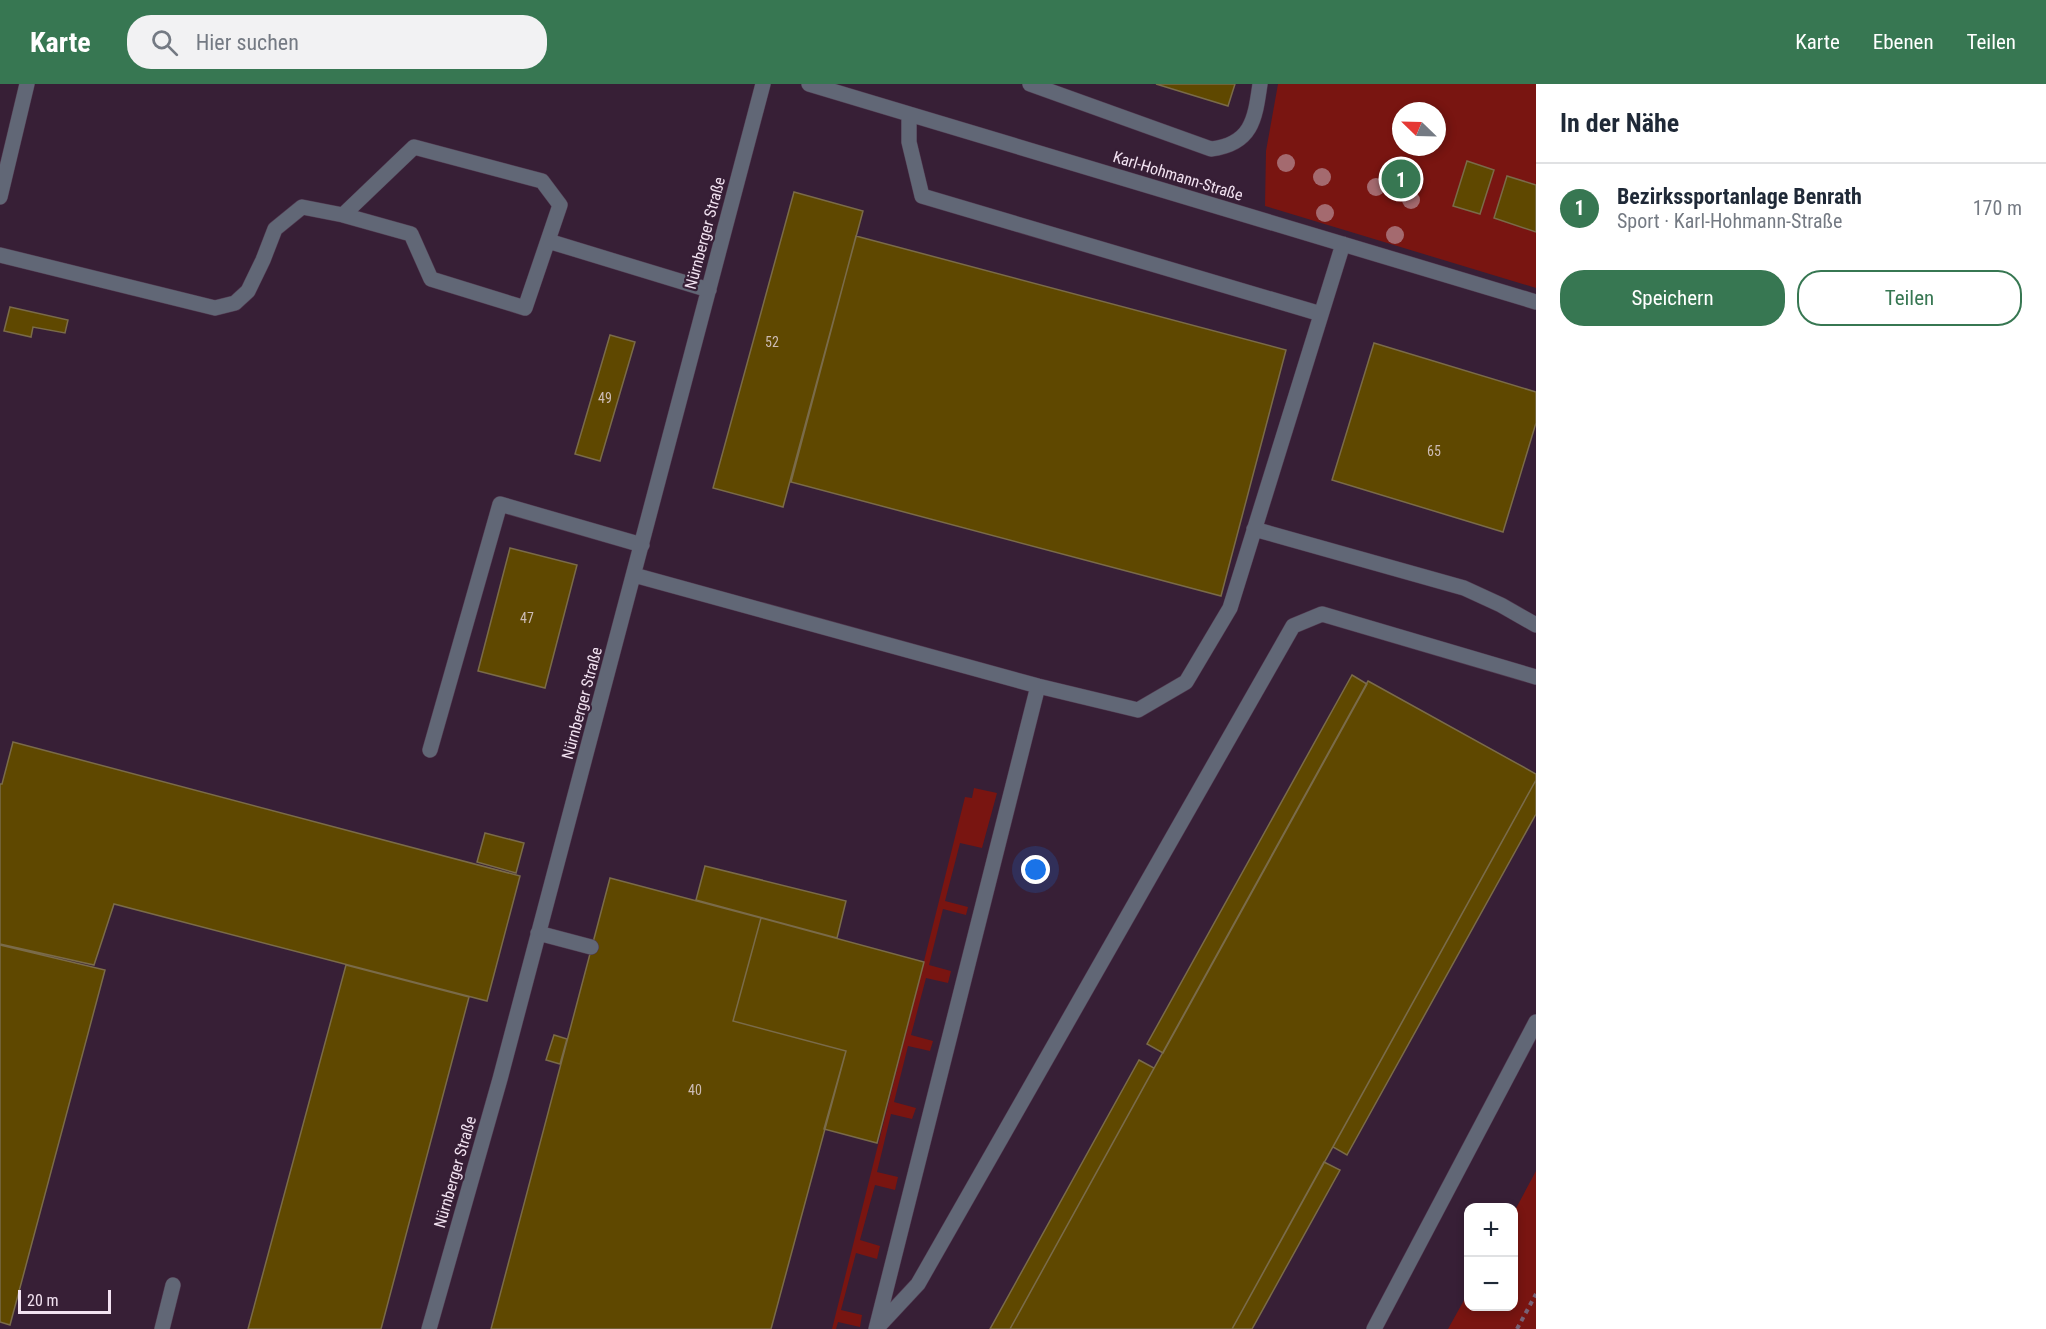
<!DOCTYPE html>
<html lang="de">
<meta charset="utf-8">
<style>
:root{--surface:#fff;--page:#f2f2f3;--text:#1f2937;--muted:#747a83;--line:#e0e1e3;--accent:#377752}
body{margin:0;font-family:"Roboto Condensed",sans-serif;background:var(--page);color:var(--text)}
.controls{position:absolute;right:18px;bottom:18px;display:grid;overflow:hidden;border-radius:12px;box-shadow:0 3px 9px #0003}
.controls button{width:54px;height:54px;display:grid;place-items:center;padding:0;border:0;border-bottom:2px solid var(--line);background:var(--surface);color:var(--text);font:30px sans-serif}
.compass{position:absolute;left:1392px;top:18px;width:54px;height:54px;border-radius:50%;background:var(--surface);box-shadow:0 3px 9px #0003;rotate:293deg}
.scale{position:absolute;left:18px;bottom:15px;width:93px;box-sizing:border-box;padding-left:6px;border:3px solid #f2e2f1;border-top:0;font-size:16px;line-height:21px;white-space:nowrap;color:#f2e2f1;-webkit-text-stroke:4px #371f36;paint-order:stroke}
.you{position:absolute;left:1036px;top:786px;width:21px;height:21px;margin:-15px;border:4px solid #fff;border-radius:50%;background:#1a73e8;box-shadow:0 0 0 9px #1a73e833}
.badge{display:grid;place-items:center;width:39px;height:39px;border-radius:50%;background:var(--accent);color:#fff;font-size:20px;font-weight:700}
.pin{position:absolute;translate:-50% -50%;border:3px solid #fff;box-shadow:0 2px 6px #0006}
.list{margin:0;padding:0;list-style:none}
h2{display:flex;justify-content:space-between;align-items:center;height:78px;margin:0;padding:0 24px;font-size:26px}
h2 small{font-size:20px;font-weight:400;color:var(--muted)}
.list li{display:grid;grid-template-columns:39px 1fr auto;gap:18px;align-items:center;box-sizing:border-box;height:90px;padding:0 24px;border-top:2px solid var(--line)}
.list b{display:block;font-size:22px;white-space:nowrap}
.list p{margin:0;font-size:20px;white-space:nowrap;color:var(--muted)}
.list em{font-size:20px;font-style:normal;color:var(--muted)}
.actions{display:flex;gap:12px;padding:18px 24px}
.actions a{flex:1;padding:14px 0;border:2px solid var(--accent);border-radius:24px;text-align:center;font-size:21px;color:var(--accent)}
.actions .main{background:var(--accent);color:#fff}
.icon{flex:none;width:33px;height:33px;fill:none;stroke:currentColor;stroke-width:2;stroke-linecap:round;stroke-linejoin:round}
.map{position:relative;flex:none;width:1536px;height:1245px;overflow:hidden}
header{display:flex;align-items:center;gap:36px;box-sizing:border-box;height:84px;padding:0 30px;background:var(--accent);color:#fff}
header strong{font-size:28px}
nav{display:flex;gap:33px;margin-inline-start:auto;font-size:21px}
.search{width:420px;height:54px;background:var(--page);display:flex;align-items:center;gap:15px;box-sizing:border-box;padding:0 21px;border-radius:24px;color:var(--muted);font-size:22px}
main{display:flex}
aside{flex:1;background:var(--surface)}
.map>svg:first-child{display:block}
</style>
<header>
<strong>Karte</strong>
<div class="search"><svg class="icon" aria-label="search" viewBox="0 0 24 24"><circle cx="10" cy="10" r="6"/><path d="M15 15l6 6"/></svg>Hier suchen</div>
<nav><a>Karte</a><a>Ebenen</a><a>Teilen</a></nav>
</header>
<main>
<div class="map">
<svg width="1536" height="1245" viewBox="0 0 1536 1245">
<rect width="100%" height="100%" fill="#371f36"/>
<path fill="#791511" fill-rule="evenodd" d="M 1278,0 L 1536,0 L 1536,204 L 1265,122 L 1266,67 ZM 1401,27 L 1437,27 L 1437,63 L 1401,63 Z
M 974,704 L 997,709 L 982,764 L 960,759 L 945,817 L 968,823 L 966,831 L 943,825 L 929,881 L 951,887 L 948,899 L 926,894 L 911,951 L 933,957 L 930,967 L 908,962 L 894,1018 L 916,1024 L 912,1035 L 891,1030 L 877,1088 L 898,1093 L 895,1106 L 875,1101 L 860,1156 L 880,1162 L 877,1175 L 856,1169 L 841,1226 L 862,1231 L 860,1243 L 838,1238 L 836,1245 L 832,1245 L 965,713 L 972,714 Z
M 1536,1087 L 1536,1245 L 1448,1245 L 1468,1209 L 1468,1222 L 1514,1222 L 1514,1128 Z"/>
<path fill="#5f4800" stroke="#7a6b49" stroke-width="1.5" d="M 1156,0 L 1235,0 L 1228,22 Z
M 1467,77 L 1494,86 L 1480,130 L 1453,122 Z
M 1507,92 L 1536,101 L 1536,148 L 1494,134 Z
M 794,108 L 863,127 L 783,423 L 713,404 Z
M 856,152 L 1286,266 L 1221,512 L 791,398 Z
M 10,223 L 68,236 L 65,249 L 33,243 L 31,253 L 4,247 Z
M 610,251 L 635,258 L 600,377 L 575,370 Z
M 1374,259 L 1536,308 L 1536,339 L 1503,448 L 1332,396 Z
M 510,464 L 577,481 L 545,604 L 478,587 Z
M 1352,591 L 1367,600 L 1163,969 L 1147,960 Z
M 1368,597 L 1536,690 L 1536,696 L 1232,1245 L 1010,1245 Z
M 13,658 L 520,792 L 487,917 L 114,820 L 94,881 L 0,860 L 0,700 L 2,700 Z
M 1536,696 L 1536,730 L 1347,1071 L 1333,1063 Z
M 485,749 L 524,759 L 516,789 L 477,778 Z
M 705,782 L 846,817 L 837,854 L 696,816 Z
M 610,794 L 761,834 L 733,937 L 846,967 L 771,1245 L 491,1245 Z
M 761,834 L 924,878 L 877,1059 L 824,1045 L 846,967 L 733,937 Z
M 0,861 L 105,886 L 10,1241 L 0,1238 Z
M 346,881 L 469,913 L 381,1245 L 248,1245 Z
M 554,951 L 567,955 L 560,980 L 546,976 Z
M 1139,976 L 1154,984 L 1010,1245 L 990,1245 Z
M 1324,1078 L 1340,1086 L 1252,1245 L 1232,1245 Z"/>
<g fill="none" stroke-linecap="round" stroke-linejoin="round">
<g stroke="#513a50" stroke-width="16">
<path id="minor" d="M 809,0 L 1536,218
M 1030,0 L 1211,65 C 1252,60 1255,35 1260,0
M 909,30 L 909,58 L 922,112 L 1321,230
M 0,113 L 27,0
M 548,157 L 709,206
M 0,171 L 215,224 L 235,219 L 248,207 L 263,176 L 275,145 L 302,123 L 343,131 L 411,150 L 431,195 L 525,224 L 560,121 L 542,97 L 414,63 L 343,131
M 1254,445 L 1464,504 L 1501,521 L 1536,541
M 634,491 L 1038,602 L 1138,626 L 1186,598 L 1230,524 L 1343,160
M 430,666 L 500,420 L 642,461
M 538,849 L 591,863
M 162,1245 L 173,1201
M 429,1245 L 500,995 L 763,0
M 876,1245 L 918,1200 L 1293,542 L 1322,530 L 1536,593
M 876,1245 L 1038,602
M 1374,1245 L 1536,938"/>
</g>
<path stroke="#776276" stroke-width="4" stroke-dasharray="4.5 4.5" stroke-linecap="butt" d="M 1517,1245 L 1536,1210"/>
<use href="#minor" stroke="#616776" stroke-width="15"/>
</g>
<g fill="#a46a6f">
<circle cx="1286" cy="79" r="9"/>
<circle cx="1322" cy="93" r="9"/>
<circle cx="1376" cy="103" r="9"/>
<circle cx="1411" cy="116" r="9"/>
<circle cx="1325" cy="129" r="9"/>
<circle cx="1395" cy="151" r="9"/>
</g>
<g text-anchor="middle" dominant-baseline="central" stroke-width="4.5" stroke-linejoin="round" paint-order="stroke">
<g font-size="14" fill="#cdbcb5">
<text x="772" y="258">52</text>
<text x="605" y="314">49</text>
<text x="1434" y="367">65</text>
<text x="527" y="534">47</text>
<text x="695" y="1006">40</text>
</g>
<g font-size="16" fill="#f2e2f1" stroke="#371f36">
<text transform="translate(1178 92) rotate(17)">Karl-Hohmann-Straße</text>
<text transform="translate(705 149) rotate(-75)">Nürnberger Straße</text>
<text transform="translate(582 619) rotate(-75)">Nürnberger Straße</text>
<text transform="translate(455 1088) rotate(-74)">Nürnberger Straße</text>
</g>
</g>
</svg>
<div class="controls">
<button>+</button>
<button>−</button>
</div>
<svg class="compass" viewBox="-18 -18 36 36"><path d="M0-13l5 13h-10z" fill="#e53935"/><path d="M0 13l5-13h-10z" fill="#747a83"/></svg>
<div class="scale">20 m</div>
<div class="you"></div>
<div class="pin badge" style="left:1401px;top:95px">1</div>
</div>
<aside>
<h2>In der Nähe<small></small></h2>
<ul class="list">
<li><span class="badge">1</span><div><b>Bezirkssportanlage Benrath</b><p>Sport · Karl-Hohmann-Straße</p></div><em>170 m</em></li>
</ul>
<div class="actions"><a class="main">Speichern</a><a>Teilen</a></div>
</aside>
</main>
